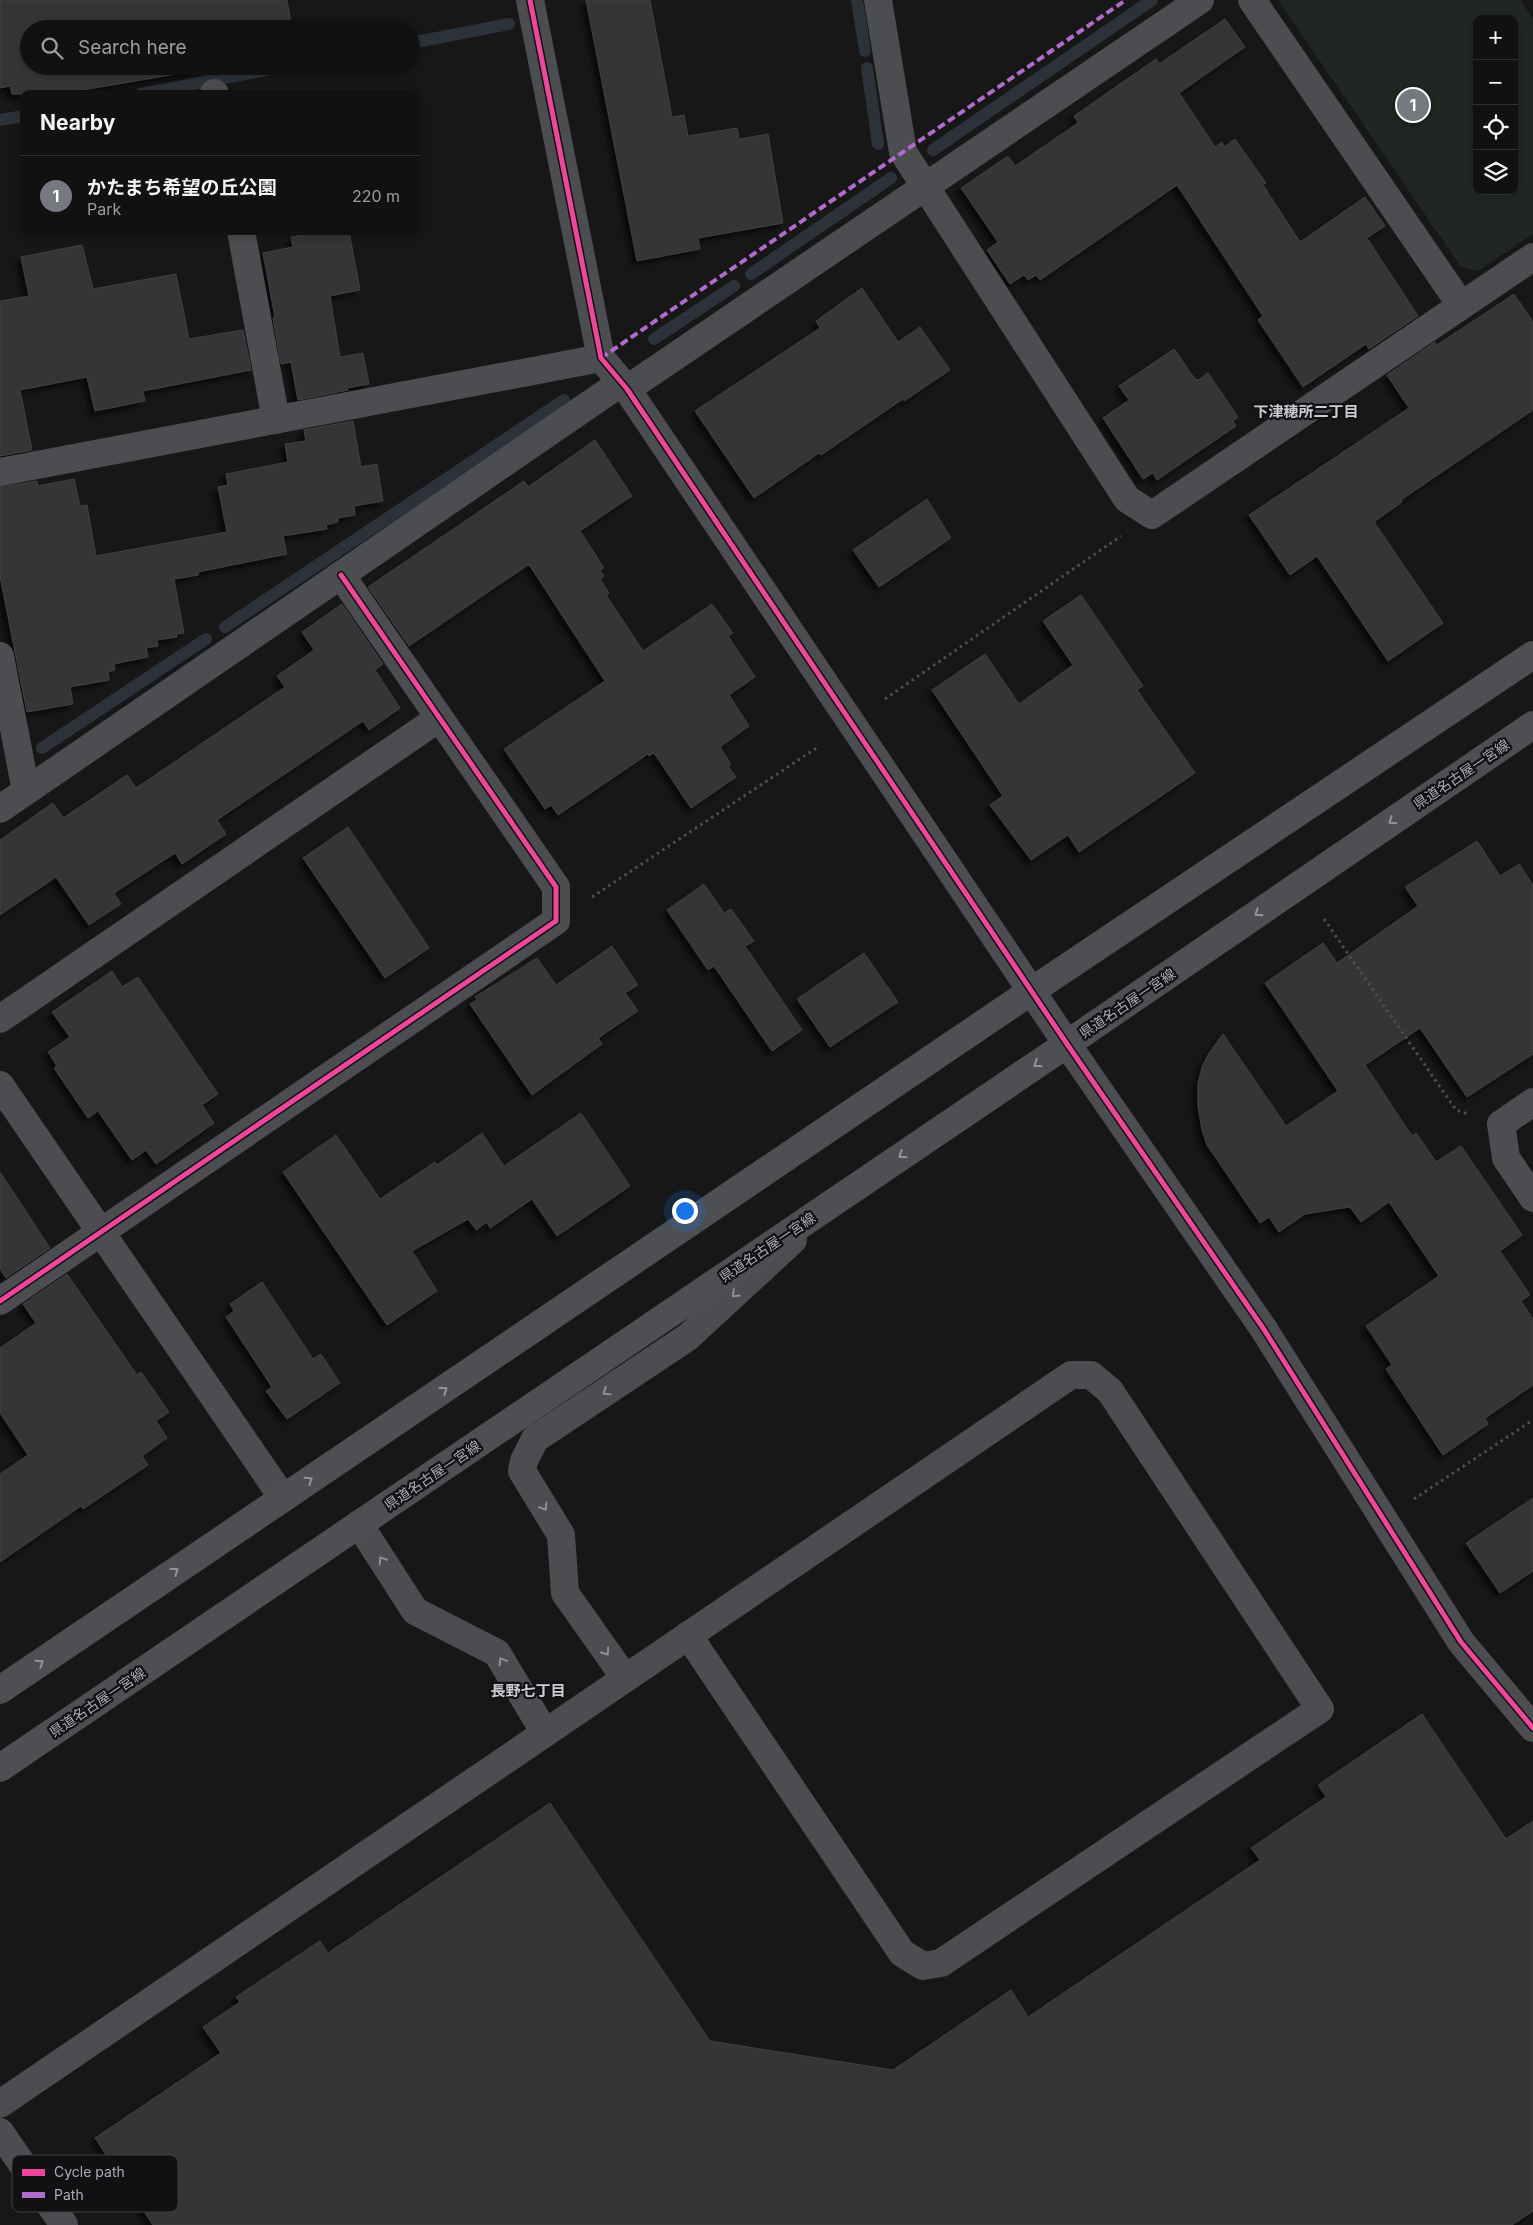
<!DOCTYPE html>
<meta charset="utf-8">
<style>
:root{--surface:#111;--page:#1a1a1a;--text:#f1f3f6;--muted:#9c9d9f;--line:#303131;--accent:#767880}
body{margin:0;font-family:Inter,"Noto Sans JP",sans-serif;background:var(--page);color:var(--text)}
.controls{position:absolute;right:15px;top:15px;display:grid;overflow:hidden;border-radius:10px;box-shadow:0 2px 8px #0003}
.controls button{width:45px;height:45px;display:grid;place-items:center;padding:0;border:0;border-bottom:1px solid var(--line);background:var(--surface);color:var(--text);font:25px sans-serif}
.you{position:absolute;left:684px;top:1210px;width:18px;height:18px;margin:-12px;border:4px solid #fff;border-radius:50%;background:#1a73e8;box-shadow:0 0 0 8px #1a73e833}
.badge{display:grid;place-items:center;width:32px;height:32px;border-radius:50%;background:var(--accent);color:#fff;font-size:16px;font-weight:700}
.pin{position:absolute;translate:-50% -50%;border:2px solid #fff;box-shadow:0 1px 5px #0006}
.list{margin:0;padding:0;list-style:none}
h2{display:flex;justify-content:space-between;align-items:center;height:65px;margin:0;padding:0 20px;font-size:21px}
h2 small{font-size:16px;font-weight:400;color:var(--muted)}
.list li{display:grid;grid-template-columns:32px 1fr auto;gap:15px;align-items:center;box-sizing:border-box;height:80px;padding:0 20px;border-top:1px solid var(--line)}
.list b{display:block;font-size:19px;white-space:nowrap}
.list p{margin:0;font-size:16px;white-space:nowrap;color:var(--muted)}
.list em{font-size:16px;font-style:normal;color:var(--muted)}
.icon{flex:none;width:28px;height:28px;fill:none;stroke:currentColor;stroke-width:2;stroke-linecap:round;stroke-linejoin:round}
.map{position:relative;flex:none;width:1533px;height:2225px;overflow:hidden}
.search{position:absolute;background:var(--surface);box-shadow:0 2px 8px #0003;left:20px;top:20px;width:400px;height:55px;display:flex;align-items:center;gap:12px;box-sizing:border-box;padding:0 18px;border-radius:28px;color:var(--muted);font-size:19px}
.panel{position:absolute;background:var(--surface);box-shadow:0 2px 8px #0003;left:20px;top:90px;width:400px;height:145px;border-radius:10px}
.map>svg:first-child{display:block}
</style>
<div class="map">
<svg width="1533" height="2225" viewBox="0 0 1533 2225">
<defs>
<filter id="shadow"><feDropShadow dx="-4.5" dy="4.5" stdDeviation="2.5" flood-color="#0009"/></filter>
</defs>
<rect width="100%" height="100%" fill="#171717"/>
<path fill="#202621" fill-rule="evenodd" d="M 1278,0 L 1520,0 L 1533,19 L 1533,234 L 1478,271 L 1461,267 ZM 1477,19 L 1514,19 L 1514,191 L 1477,191 Z"/>
<g fill="none" stroke-linecap="round" stroke-linejoin="round">
<path stroke="#2b3239" stroke-width="12" d="M 857,0 L 865,51
M 411,43 L 509,24
M 867,68 L 878,144
M 141,94 L 287,66
M 0,120 L 24,116
M 933,150 L 1152,0
M 751,274 L 891,178
M 654,339 L 734,286
M 225,627 L 564,400
M 42,748 L 206,639"/>
</g>
<path fill="#353537" stroke="#404143" filter="url(#shadow)" d="M 0,0 L 287,0 L 292,29 L 29,29 L 29,66 L 223,66 L 59,94 L 12,94 L 10,86 L 0,88 Z
M 586,0 L 650,0 L 672,117 L 684,115 L 688,136 L 737,128 L 739,139 L 768,134 L 783,223 L 698,238 L 700,249 L 637,261 Z
M 1225,19 L 1245,47 L 1179,93 L 1215,147 L 1222,142 L 1224,147 L 1235,139 L 1266,183 L 1263,185 L 1300,242 L 1365,197 L 1385,226 L 1367,238 L 1418,316 L 1369,349 L 1366,344 L 1303,387 L 1258,320 L 1263,316 L 1177,185 L 1040,280 L 1036,275 L 1028,280 L 1024,275 L 1010,284 L 987,250 L 998,242 L 961,188 L 1008,156 L 1015,166 L 1078,123 L 1074,116 L 1156,59 L 1159,64 Z
M 321,231 L 349,231 L 360,290 L 330,296 L 340,357 L 363,353 L 369,384 L 347,388 L 348,390 L 298,400 L 291,362 L 281,364 L 274,324 L 273,318 L 275,317 L 263,253 L 293,247 L 291,237 Z
M 82,245 L 93,289 L 176,274 L 189,339 L 243,330 L 251,370 L 143,391 L 145,401 L 95,411 L 87,377 L 20,390 L 32,450 L 0,456 L 0,301 L 29,296 L 21,257 Z
M 862,288 L 898,342 L 920,327 L 950,370 L 904,401 L 903,399 L 821,455 L 819,453 L 754,498 L 695,411 L 820,328 L 816,321 Z
M 1514,294 L 1533,322 L 1533,410 L 1401,500 L 1402,502 L 1374,522 L 1443,623 L 1388,661 L 1317,556 L 1290,575 L 1249,515 L 1409,408 L 1387,375 L 1435,342 L 1437,345 Z
M 1174,349 L 1195,379 L 1198,380 L 1208,373 L 1238,417 L 1233,421 L 1236,426 L 1157,480 L 1153,473 L 1143,479 L 1103,418 L 1129,400 L 1119,386 Z
M 353,421 L 361,467 L 377,464 L 383,501 L 354,506 L 355,515 L 338,518 L 338,522 L 326,525 L 327,529 L 283,536 L 287,554 L 198,572 L 198,575 L 174,579 L 184,633 L 176,634 L 177,637 L 157,640 L 158,646 L 146,648 L 148,657 L 114,664 L 115,670 L 108,672 L 109,680 L 70,687 L 73,704 L 27,712 L 0,576 L 0,487 L 37,481 L 38,486 L 74,479 L 80,506 L 87,505 L 96,556 L 227,532 L 218,487 L 228,485 L 226,474 L 288,462 L 285,444 L 306,441 L 304,430 Z
M 595,440 L 632,496 L 580,531 L 604,568 L 600,570 L 604,576 L 600,579 L 609,593 L 606,595 L 643,651 L 712,604 L 733,633 L 728,636 L 755,677 L 729,695 L 749,726 L 720,747 L 731,764 L 728,766 L 736,777 L 691,808 L 654,753 L 649,756 L 648,754 L 558,815 L 551,805 L 545,809 L 504,749 L 605,681 L 530,566 L 528,565 L 409,646 L 368,587 L 524,481 L 528,487 Z
M 927,499 L 951,538 L 879,587 L 853,550 Z
M 1081,595 L 1143,686 L 1137,690 L 1195,773 L 1079,852 L 1068,835 L 1031,860 L 990,805 L 1003,796 L 932,690 L 985,654 L 1019,704 L 1073,665 L 1043,621 Z
M 342,604 L 383,664 L 375,670 L 400,708 L 369,730 L 363,721 L 217,820 L 226,834 L 182,864 L 175,853 L 114,893 L 121,904 L 89,925 L 56,877 L 0,915 L 0,840 L 53,803 L 63,818 L 127,775 L 136,788 L 285,687 L 277,676 L 314,650 L 302,632 Z
M 348,827 L 429,948 L 385,978 L 303,858 Z
M 1477,841 L 1500,876 L 1519,864 L 1533,885 L 1533,1054 L 1467,1097 L 1420,1028 L 1365,1065 L 1412,1136 L 1416,1133 L 1436,1162 L 1461,1146 L 1522,1235 L 1500,1251 L 1530,1295 L 1521,1301 L 1533,1319 L 1533,1385 L 1485,1418 L 1488,1424 L 1443,1455 L 1386,1369 L 1392,1365 L 1366,1326 L 1439,1276 L 1389,1202 L 1361,1222 L 1350,1207 L 1305,1214 L 1279,1232 L 1269,1217 L 1260,1223 L 1207,1145 L 1202,1130 L 1198,1106 L 1198,1083 L 1202,1067 L 1209,1053 L 1223,1034 L 1286,1126 L 1338,1091 L 1265,983 L 1323,943 L 1337,963 L 1418,906 L 1405,887 Z
M 704,884 L 724,913 L 731,909 L 754,941 L 745,946 L 802,1030 L 772,1051 L 714,966 L 708,970 L 667,910 Z
M 612,946 L 638,985 L 625,993 L 638,1011 L 598,1038 L 602,1044 L 532,1095 L 470,1004 L 477,1000 L 475,997 L 537,958 L 556,985 Z
M 864,953 L 898,1002 L 830,1047 L 797,999 Z
M 112,971 L 122,987 L 138,977 L 218,1094 L 202,1105 L 214,1123 L 156,1164 L 146,1150 L 132,1160 L 98,1111 L 88,1118 L 54,1068 L 57,1066 L 48,1052 L 70,1037 L 52,1012 Z
M 581,1113 L 630,1186 L 557,1236 L 532,1199 L 490,1228 L 487,1222 L 476,1230 L 468,1219 L 412,1251 L 437,1291 L 387,1325 L 283,1172 L 336,1135 L 380,1199 L 435,1162 L 437,1165 L 482,1133 L 504,1166 Z
M 0,1172 L 50,1248 L 6,1278 L 0,1269 Z
M 67,1274 L 137,1375 L 141,1372 L 169,1412 L 156,1421 L 167,1438 L 142,1456 L 148,1465 L 83,1509 L 81,1506 L 0,1562 L 0,1474 L 28,1455 L 0,1413 L 0,1348 L 36,1323 L 23,1304 Z
M 262,1282 L 313,1359 L 321,1354 L 340,1383 L 287,1419 L 266,1391 L 272,1387 L 226,1317 L 234,1311 L 230,1304 Z
M 1533,1498 L 1533,1571 L 1500,1593 L 1466,1543 Z
M 1422,1714 L 1506,1839 L 1533,1821 L 1533,2211 L 1512,2225 L 153,2225 L 95,2138 L 221,2053 L 203,2027 L 240,2002 L 236,1997 L 320,1941 L 328,1953 L 550,1803 L 710,2041 L 893,2070 L 1011,1990 L 1028,2017 L 1260,1860 L 1251,1848 L 1326,1797 L 1318,1785 Z"/>
<g fill="none" stroke-linecap="round" stroke-linejoin="round">
<path stroke="#4d4e52" stroke-width="3" stroke-dasharray="2.5 4" stroke-linecap="butt" d="M 885,699 L 1121,536
M 592,897 L 818,747
M 1324,919 L 1456,1110 L 1468,1114
M 1414,1499 L 1533,1420"/>
<path stroke="#4c4d50" stroke-width="28" d="M 530,0 L 601,358 L 627,389 L 1067,1044 L 1263,1328 L 1461,1642 L 1533,1728
M 878,0 L 903,152 L 1127,499 L 1152,515 L 1533,257
M 1252,0 L 1461,305
M 214,93 L 215,94
M 241,231 L 276,420
M 627,389 L 1200,0
M 0,472 L 601,358
M 0,656 L 26,791
M 0,809 L 622,382
M 0,1019 L 439,718
M 0,1085 L 283,1498
M 1533,1102 L 1501,1124 L 1506,1158 L 1533,1198
M 0,1301 L 556,921 L 556,887 L 341,575
M 359,1524 L 415,1611 L 497,1653 L 545,1733
M 625,1678 L 565,1593 L 561,1535 L 522,1471 L 524,1461 L 535,1439 L 688,1337 L 793,1240
M 0,2104 L 1071,1375 L 1091,1375 L 1110,1391 L 1320,1709 L 941,1963 L 923,1966 L 902,1953 L 688,1635
M 0,2132 L 64,2225"/>
<path stroke="#4e4f52" stroke-width="28" d="M 0,1690 L 1033,990 L 1533,655
M 0,1768 L 1067,1044 L 1533,725"/>
<path stroke="#b06ccc" stroke-width="4" stroke-dasharray="8 4" stroke-linecap="butt" d="M 601,358 L 1126,0"/>
<g stroke="#111113" stroke-width="8">
<path id="cycleway" d="M 530,0 L 601,358 L 627,389 L 1067,1044 L 1263,1328 L 1461,1642 L 1533,1728
M 0,1301 L 556,921 L 556,887 L 341,575"/>
</g>
<use href="#cycleway" stroke="#ed469a" stroke-width="5"/>
</g>
<defs><path id="oneway-chevron" d="M-2-3.5L2.5 0L-2 3.5" fill="none" stroke-width="1.6" stroke-linecap="round" stroke-linejoin="round" transform="scale(1.25)"/></defs>
<g stroke="#92969e">
<use href="#oneway-chevron" transform="translate(1392 821) rotate(146)"/>
<use href="#oneway-chevron" transform="translate(1258 913) rotate(146)"/>
<use href="#oneway-chevron" transform="translate(1037 1064) rotate(146)"/>
<use href="#oneway-chevron" transform="translate(902 1155) rotate(146)"/>
<use href="#oneway-chevron" transform="translate(444 1390) rotate(-34)"/>
<use href="#oneway-chevron" transform="translate(309 1480) rotate(-34)"/>
<use href="#oneway-chevron" transform="translate(175 1571) rotate(-34)"/>
<use href="#oneway-chevron" transform="translate(40 1663) rotate(-34)"/>
</g>
<g stroke="#8d9099">
<use href="#oneway-chevron" transform="translate(735 1294) rotate(137)"/>
<use href="#oneway-chevron" transform="translate(606 1392) rotate(147)"/>
<use href="#oneway-chevron" transform="translate(544 1507) rotate(59)"/>
<use href="#oneway-chevron" transform="translate(382 1560) rotate(-123)"/>
<use href="#oneway-chevron" transform="translate(606 1652) rotate(55)"/>
<use href="#oneway-chevron" transform="translate(502 1661) rotate(-121)"/>
</g>
<g text-anchor="middle" dominant-baseline="central" stroke-width="4.5" stroke-linejoin="round" paint-order="stroke">
<g font-size="14" fill="#a9adb8" stroke="#111113">
<text transform="translate(1461 774) rotate(-34)">県道名古屋一宮線</text>
<text transform="translate(1127 1003) rotate(-34)">県道名古屋一宮線</text>
<text transform="translate(767 1247) rotate(-34)">県道名古屋一宮線</text>
<text transform="translate(432 1475) rotate(-34)">県道名古屋一宮線</text>
<text transform="translate(97 1702) rotate(-34)">県道名古屋一宮線</text>
</g>
<g font-size="15" font-weight="bold" fill="#caccd4" stroke="#111113">
<text x="1306" y="411">下津穂所二丁目</text>
<text x="528" y="1690">長野七丁目</text>
</g>
</g>
<rect x="12" y="2155" width="166" height="57" rx="8" fill="#111113" stroke="#3f4045" stroke-width="1"/>
<rect x="22" y="2169" width="23" height="7" fill="#ed469a"/>
<rect x="22" y="2192" width="23" height="6" fill="#b06ccc"/>
<g font-size="14" fill="#a9adb8">
<text x="54" y="2177">Cycle path</text>
<text x="54" y="2200">Path</text>
</g>
</svg>
<div class="controls">
<button>+</button>
<button>−</button>
<button><svg class="icon" aria-label="locate" viewBox="0 0 24 24"><circle cx="12" cy="12" r="6"/><path d="M12 2v4M12 18v4M2 12h4M18 12h4"/></svg></button>
<button><svg class="icon" aria-label="layers" viewBox="0 0 24 24"><path d="M12 4l9 5-9 5-9-5zM3 14l9 5 9-5"/></svg></button>
</div>
<div class="you"></div>
<div class="pin badge" style="left:1413px;top:105px">1</div>
<div class="search"><svg class="icon" aria-label="search" viewBox="0 0 24 24"><circle cx="10" cy="10" r="6"/><path d="M15 15l6 6"/></svg>Search here</div>
<section class="panel">
<h2>Nearby<small></small></h2>
<ul class="list">
<li><span class="badge">1</span><div><b>かたまち希望の丘公園</b><p>Park</p></div><em>220 m</em></li>
</ul>
</section>
</div>
